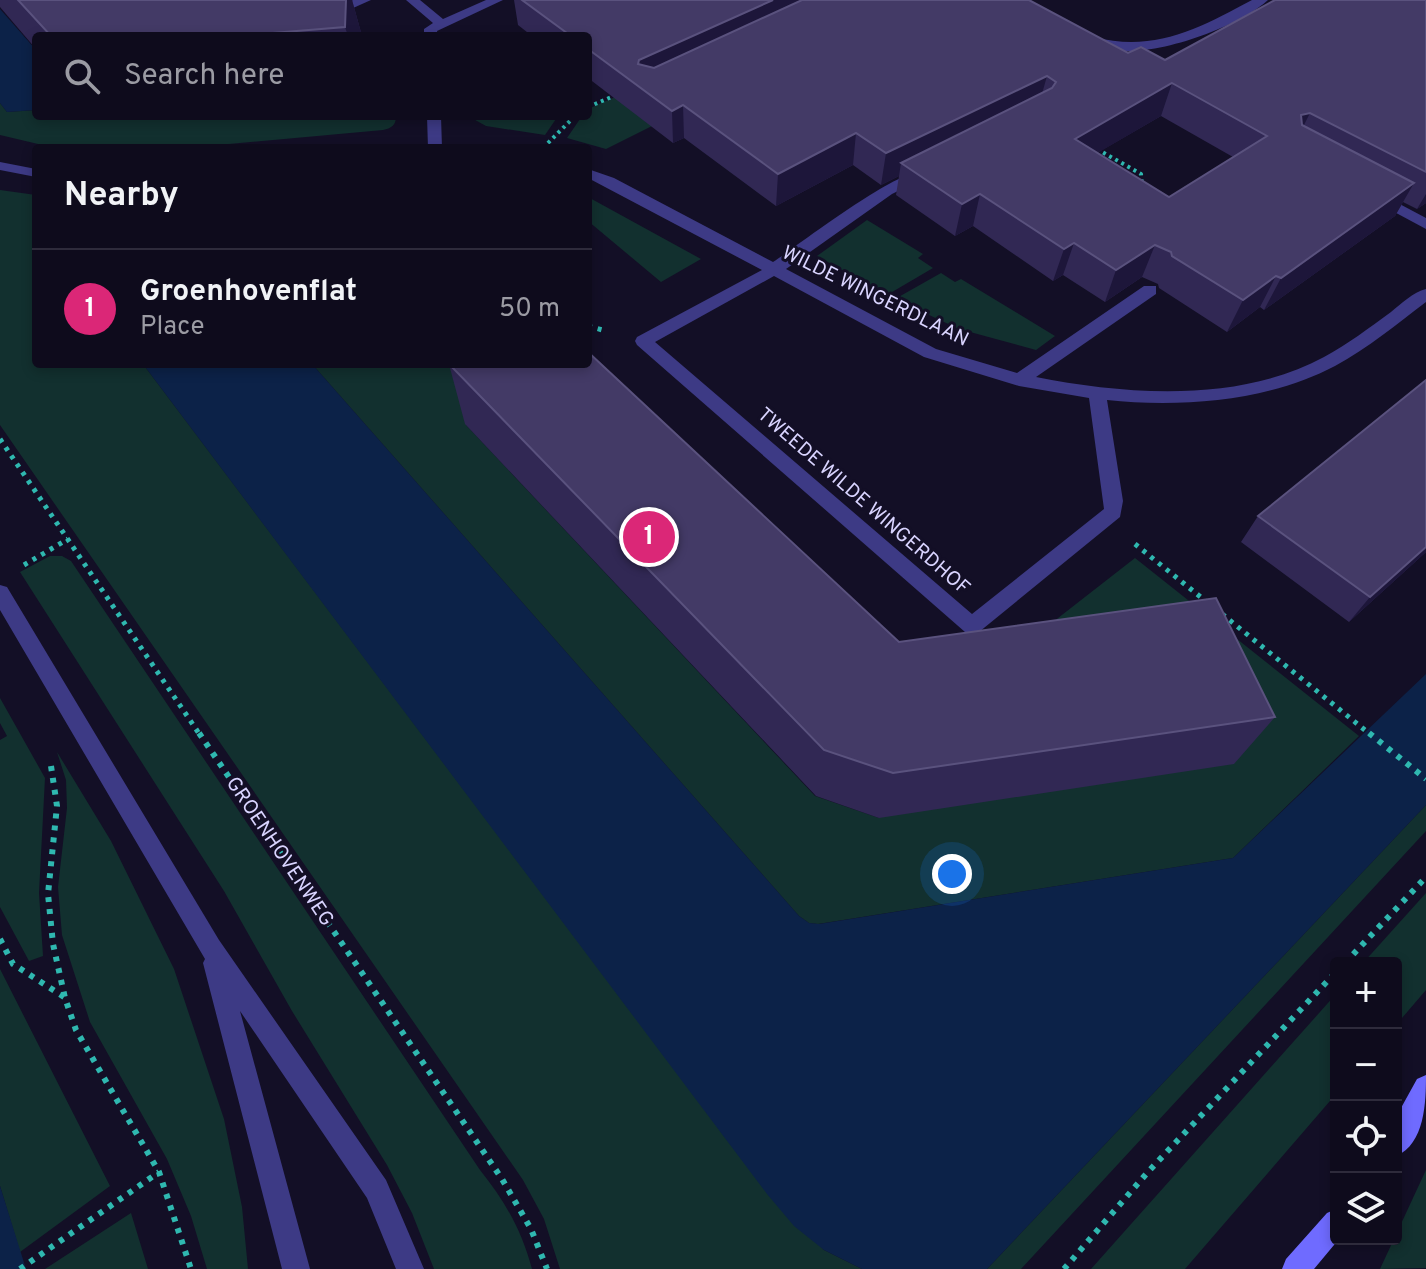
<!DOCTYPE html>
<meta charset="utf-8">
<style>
:root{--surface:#0e0b1c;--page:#171425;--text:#f1f3f6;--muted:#9b9ba3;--line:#2e2b3b;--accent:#db2777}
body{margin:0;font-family:Overpass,sans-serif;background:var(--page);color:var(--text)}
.controls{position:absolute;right:24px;bottom:24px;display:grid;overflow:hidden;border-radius:8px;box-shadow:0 4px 12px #0003}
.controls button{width:72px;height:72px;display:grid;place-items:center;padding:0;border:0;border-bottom:2px solid var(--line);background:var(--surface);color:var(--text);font:40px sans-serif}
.you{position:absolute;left:952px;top:874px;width:28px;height:28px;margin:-20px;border:6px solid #fff;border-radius:50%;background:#1a73e8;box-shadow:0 0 0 12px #1a73e833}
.badge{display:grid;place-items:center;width:52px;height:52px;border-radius:50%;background:var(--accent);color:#fff;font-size:26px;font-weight:700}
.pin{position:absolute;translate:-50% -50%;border:4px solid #fff;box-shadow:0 2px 8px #0006}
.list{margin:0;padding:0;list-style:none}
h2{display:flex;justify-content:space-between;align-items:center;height:104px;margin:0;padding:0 32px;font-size:34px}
h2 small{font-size:26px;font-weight:400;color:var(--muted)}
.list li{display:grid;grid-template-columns:52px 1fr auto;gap:24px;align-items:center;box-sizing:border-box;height:120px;padding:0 32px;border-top:2px solid var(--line)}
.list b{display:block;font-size:30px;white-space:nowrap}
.list p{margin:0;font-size:26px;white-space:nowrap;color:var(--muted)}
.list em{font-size:26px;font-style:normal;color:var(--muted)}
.icon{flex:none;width:44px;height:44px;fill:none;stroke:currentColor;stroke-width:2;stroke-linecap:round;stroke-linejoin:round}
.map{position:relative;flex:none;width:1426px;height:1269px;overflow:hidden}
.search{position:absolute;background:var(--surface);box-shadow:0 4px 12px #0003;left:32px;top:32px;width:560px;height:88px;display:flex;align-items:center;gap:20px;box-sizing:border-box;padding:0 28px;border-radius:8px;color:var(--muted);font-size:30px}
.panel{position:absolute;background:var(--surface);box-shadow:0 4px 12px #0003;left:32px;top:144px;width:560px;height:224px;border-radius:8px}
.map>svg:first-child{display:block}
</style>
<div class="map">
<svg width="1426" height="1269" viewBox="0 0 1426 1269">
<rect width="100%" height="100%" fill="#130f26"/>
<path fill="#12302f" d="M 624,93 L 662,121 L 606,149 L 567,138 L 582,116 L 588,116 L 588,109 Z
M 0,103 L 7,112 L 36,110 L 36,116 L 113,116 L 124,119 L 132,116 L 396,116 C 396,126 391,128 383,130 L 185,148 L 55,148 L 0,135 Z
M 468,116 L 558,116 L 545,135 L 486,126 Z
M 0,190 L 36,195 L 36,364 L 143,364 L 712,1119 L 824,1250 L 862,1269 L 560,1269 L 544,1219 L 523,1180 L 0,425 Z
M 588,197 L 701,259 L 661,282 L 588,221 Z
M 867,220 L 923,254 L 918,258 L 933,268 L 887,295 L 817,256 Z
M 941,273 L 955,282 L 961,279 L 1055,336 L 1036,350 L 959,329 L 895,299 Z
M 312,364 L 447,364 L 491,410 L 466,425 L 815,796 L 879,818 L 1026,643 L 1135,558 L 1359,736 L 1233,858 L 818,924 L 809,923 L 799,916 Z
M 50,556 L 62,556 L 71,561 L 480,1170 C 505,1201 522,1231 532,1269 L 434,1269 L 412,1213 L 387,1165 L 292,1011 L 224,891 L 20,572 Z
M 0,698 L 45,778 L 39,893 L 43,956 L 29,961 L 0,907 L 0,740 L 7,736 L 0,723 Z
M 57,752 L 111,841 L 174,969 L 224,1119 L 242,1207 L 248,1269 L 207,1269 L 191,1216 L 167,1159 L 90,1022 L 62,935 L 58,887 L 67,808 L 66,780 Z
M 1426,805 L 1426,831 L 1021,1269 L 987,1269 Z
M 1426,893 L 1426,990 L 1396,1025 L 1396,963 L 1363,963 Z
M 0,969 L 110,1186 L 20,1252 L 0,1186 Z
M 1336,994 L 1336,1094 L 1185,1269 L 1091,1269 Z
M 1426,1170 L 1426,1268 L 1380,1269 Z
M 131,1213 L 148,1269 L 45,1269 Z"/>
<path fill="#0c2248" d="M 0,9 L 36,50 L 36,110 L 7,112 L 0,103 Z
M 143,364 L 312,364 L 799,916 L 809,923 L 819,924 L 1233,858 L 1426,674 L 1426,805 L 987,1269 L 862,1269 L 824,1250 L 794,1226 L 767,1194 Z
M 0,1186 L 26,1269 L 0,1269 Z"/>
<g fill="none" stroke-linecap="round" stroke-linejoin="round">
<path stroke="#2fb8b0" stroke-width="4" stroke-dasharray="3 4" stroke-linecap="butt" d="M 588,107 L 616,95
M 543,148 L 575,116
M 1097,149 L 1141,174 L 1142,185"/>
<path stroke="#2fb8b0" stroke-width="5" stroke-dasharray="4 6" stroke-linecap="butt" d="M 588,326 L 606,331
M 0,439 L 200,735
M 1135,544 L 1208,603
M 24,565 L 68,539
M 1222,614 L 1371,735"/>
<path stroke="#2fb8b0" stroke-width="6" stroke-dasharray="5 7" stroke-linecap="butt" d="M 199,733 L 502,1179 L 531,1229 L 547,1269
M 1369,733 L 1426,779
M 51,766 L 57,806 L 48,894 L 53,944 L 65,998 L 76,1030 L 159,1172 L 191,1269
M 0,939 L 13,964 L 64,997
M 1345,963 L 1426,877
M 20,1269 L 159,1172
M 1064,1269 L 1147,1173 L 1336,972"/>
<path fill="#3d3a85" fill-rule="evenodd" d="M 353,0 L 371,0 L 333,17 L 322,14 Z"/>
<path fill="#3d3a85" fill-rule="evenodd" d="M 406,0 L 420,0 L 443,19 L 486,0 L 503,0 L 437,31 L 438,36 L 424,36 L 424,29 L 433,23 Z
M 1252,0 L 1268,0 C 1237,29 1125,71 1087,41 L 1094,37 C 1154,53 1200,28 1252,0 Z
M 427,116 L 441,116 L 442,148 L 428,148 Z
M 0,162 L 36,169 L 36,177 L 0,170 Z
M 588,169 L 614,178 L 773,262 C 799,245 899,167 924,172 L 924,178 L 892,194 L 786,269 L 936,349 L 1017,373 L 1144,286 L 1156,286 L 1156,294 L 1036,377 C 1127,395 1239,403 1324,357 C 1348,344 1369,328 1391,312 C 1401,304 1413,292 1426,289 L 1426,302 C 1397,324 1368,348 1335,366 C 1269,401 1181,408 1107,400 L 1123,501 L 1120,517 L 979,632 L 972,634 L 965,632 L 637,345 L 635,341 L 637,337 L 762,270 L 588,178 ZM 774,276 L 924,357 L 1019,386 L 1089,398 L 1104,509 L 972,614 L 655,342 Z
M 1377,192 L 1426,218 L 1426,229 L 1372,200 L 1370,197 Z"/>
<path fill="#3d3a85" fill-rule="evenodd" d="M 0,585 L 7,587 L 219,940 L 386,1180 L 424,1269 L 396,1269 L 367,1198 L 240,1011 L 310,1269 L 282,1269 L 203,963 L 205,959 L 0,610 Z"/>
<path fill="#6f6bff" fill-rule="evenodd" d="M 1426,1075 C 1426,1102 1425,1144 1396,1156 L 1396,1117 L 1417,1079 Z
M 1336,1209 L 1336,1239 L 1339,1239 L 1314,1269 L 1282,1269 L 1286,1259 L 1327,1213 Z"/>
</g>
<path fill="#312854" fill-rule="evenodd" d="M 0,0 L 352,0 L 362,36 L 36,36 L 36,49 L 0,7 Z
M 514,0 L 1029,0 L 1128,53 L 1165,60 L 1426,0 L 1426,203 L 1417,209 L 1403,202 L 1395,216 L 1264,310 L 1260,307 L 1227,332 L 1159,288 L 1158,284 L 1142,277 L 1105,302 L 1063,275 L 1053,281 L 973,226 L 955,236 L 896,195 L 899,176 L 881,185 L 853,165 L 776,206 L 684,138 L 673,143 L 588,78 L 588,36 L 532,36 L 518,25 ZM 1161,116 L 1233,157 L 1169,197 L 1097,153 Z
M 116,116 L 148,116 L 124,118 Z
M 447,364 L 588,364 L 899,642 L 1275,717 L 1234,764 L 879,818 L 816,796 L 465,424 L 450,368 Z
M 1258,516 L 1426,552 L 1349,622 L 1241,542 Z"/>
<path fill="#1d163a" d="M 346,0 L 352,0 L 362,36 L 348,36 L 345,27 Z
M 773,0 L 840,0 L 645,90 L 638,64 L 639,60 Z
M 1047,76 L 1038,108 L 901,163 L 899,176 L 881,185 L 886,153 Z
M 1172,83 L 1161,116 L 1065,172 L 1075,139 Z
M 683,105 L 684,138 L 673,143 L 672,111 Z
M 1310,113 L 1294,145 L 1301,115 Z
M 856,133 L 853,165 L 776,206 L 778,174 Z
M 1414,183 L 1395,216 L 1264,310 L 1281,278 Z
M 980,194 L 973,226 L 955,236 L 962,204 Z
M 1426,194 L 1426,203 L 1417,209 Z
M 1074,243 L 1063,275 L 1053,281 L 1064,249 Z
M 1155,245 L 1142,277 L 1105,302 L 1116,270 Z
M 1276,276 L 1260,307 L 1227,332 L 1243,300 Z
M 1426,547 L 1426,552 L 1349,622 L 1370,597 Z"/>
<path fill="#433a66" stroke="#5a527e" stroke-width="2" fill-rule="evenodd" d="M 18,0 L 346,0 L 345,27 L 235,36 L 51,36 Z
M 522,0 L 773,0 L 639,60 L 638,64 L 654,68 L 802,0 L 1029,0 L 1128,53 L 1141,47 L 1165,60 L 1275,0 L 1426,0 L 1426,172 L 1310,113 L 1301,115 L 1302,125 L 1414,183 L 1281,278 L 1276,276 L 1243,300 L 1172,256 L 1171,252 L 1155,245 L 1116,270 L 1074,243 L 1064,249 L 980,194 L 962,204 L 901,163 L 1052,88 L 1056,82 L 1047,76 L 886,153 L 856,133 L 778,174 L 683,105 L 672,111 L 588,49 L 588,36 L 571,36 ZM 1172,83 L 1267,136 L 1169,197 L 1075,139 Z
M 588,352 L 899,642 L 1216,598 L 1275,717 L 893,773 L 824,750 L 449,364 L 588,364 Z
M 1426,380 L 1426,547 L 1370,597 L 1258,516 Z"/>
<g text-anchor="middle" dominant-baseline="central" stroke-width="6" stroke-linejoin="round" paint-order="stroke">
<g font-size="20" fill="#d9d4ff" stroke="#130f26">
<text transform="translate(875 297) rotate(26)">WILDE WINGERDLAAN</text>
<text transform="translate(863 502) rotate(41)">TWEEDE WILDE WINGERDHOF</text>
<text transform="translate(279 852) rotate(56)">GROENHOVENWEG</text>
</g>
</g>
</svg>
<div class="controls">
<button>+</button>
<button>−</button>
<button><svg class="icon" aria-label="locate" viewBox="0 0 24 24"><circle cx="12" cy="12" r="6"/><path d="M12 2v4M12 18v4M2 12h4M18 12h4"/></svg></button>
<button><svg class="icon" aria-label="layers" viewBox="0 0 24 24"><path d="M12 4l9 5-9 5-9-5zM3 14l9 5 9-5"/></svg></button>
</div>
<div class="you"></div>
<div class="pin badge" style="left:649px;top:537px">1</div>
<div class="search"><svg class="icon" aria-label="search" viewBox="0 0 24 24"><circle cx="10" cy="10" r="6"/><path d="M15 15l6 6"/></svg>Search here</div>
<section class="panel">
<h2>Nearby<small></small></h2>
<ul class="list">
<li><span class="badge">1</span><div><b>Groenhovenflat</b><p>Place</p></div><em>50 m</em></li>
</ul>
</section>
</div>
